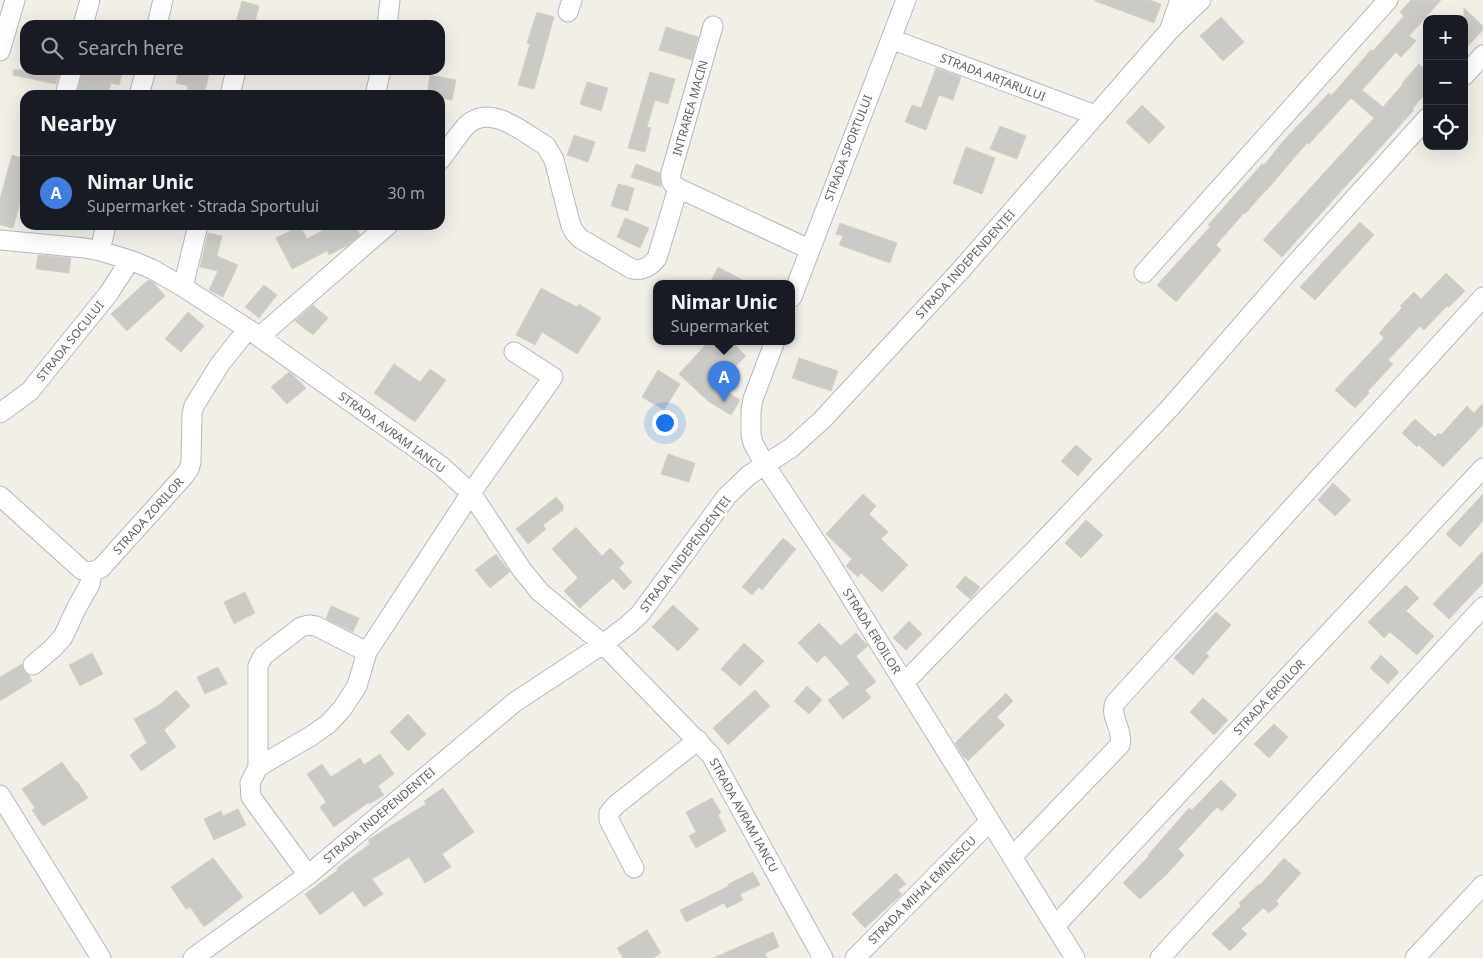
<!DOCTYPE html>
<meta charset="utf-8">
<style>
:root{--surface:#171b24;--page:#20242c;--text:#f1f3f6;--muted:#9ea1a6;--line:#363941;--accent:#7c3aed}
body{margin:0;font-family:"Noto Sans",sans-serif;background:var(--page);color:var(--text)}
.controls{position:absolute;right:15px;top:15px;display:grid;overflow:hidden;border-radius:10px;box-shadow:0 5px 20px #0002}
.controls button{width:45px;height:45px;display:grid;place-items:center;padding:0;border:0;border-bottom:1px solid var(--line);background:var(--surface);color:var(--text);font:25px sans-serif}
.you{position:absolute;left:664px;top:422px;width:18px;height:18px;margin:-12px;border:4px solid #fff;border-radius:50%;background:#1a73e8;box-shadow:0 0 0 8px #1a73e833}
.badge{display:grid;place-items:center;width:32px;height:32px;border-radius:50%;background:var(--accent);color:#fff;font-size:16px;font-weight:700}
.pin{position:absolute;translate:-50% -41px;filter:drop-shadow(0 1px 2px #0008)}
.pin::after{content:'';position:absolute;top:26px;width:18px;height:15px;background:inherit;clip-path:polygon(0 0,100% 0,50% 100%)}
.popup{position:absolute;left:653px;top:280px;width:142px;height:65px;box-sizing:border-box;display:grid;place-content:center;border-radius:10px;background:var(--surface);filter:drop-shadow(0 1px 4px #0005);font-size:16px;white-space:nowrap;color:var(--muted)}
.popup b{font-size:19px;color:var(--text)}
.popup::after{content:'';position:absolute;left:50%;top:100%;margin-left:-10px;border:10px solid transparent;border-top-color:var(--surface)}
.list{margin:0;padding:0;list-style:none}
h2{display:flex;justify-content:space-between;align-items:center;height:65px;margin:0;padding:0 20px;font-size:21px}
h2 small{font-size:16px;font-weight:400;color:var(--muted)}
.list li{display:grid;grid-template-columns:32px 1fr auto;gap:15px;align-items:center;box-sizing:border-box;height:75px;padding:0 20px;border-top:1px solid var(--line)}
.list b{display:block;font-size:19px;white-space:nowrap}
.list p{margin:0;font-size:16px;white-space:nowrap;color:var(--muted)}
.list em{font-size:16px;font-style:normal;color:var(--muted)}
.icon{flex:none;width:28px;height:28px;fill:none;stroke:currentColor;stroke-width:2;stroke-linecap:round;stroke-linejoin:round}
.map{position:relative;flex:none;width:1483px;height:958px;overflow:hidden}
.search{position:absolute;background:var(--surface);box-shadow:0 5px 20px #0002;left:20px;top:20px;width:425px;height:55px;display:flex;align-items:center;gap:12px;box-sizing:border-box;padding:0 18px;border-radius:15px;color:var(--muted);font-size:19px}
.panel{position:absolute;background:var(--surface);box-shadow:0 5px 20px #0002;left:20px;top:90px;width:425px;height:140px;border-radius:15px}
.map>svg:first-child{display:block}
</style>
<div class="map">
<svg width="1483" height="958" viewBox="0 0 1483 958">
<rect width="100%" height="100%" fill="#f1efe8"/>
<path fill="#cccac5" stroke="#d6d1c6" d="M 1095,0 L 1150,0 L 1161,4 L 1154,23 L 1095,1 Z
M 1411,0 L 1441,0 L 1409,36 L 1416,41 L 1401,57 L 1396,52 L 1362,90 L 1383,107 L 1403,84 L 1402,83 L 1419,64 L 1427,71 L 1427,92 L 1412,109 L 1414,110 L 1282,257 L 1263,240 L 1374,118 L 1351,98 L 1309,144 L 1307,143 L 1266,191 L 1265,191 L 1245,214 L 1244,213 L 1216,245 L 1221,250 L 1176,302 L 1157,285 L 1210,227 L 1208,225 L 1262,164 L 1264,165 L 1284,140 L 1329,93 L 1331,96 L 1371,50 L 1373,51 L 1404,16 L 1400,12 Z
M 242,1 L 259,6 L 254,25 L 246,25 L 236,22 Z
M 1464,8 L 1483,26 L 1483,30 L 1464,50 Z
M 537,12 L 554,17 L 534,89 L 518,85 L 530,44 L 527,43 Z
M 1221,17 L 1244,42 L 1223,61 L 1200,36 Z
M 666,27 L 698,37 L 692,60 L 659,50 Z
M 936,68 L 961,77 L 953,100 L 939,95 L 926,130 L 905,122 L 912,105 L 921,108 Z
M 13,70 L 60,70 L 56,84 L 13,75 Z
M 83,70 L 123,70 L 119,85 L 111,83 L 108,95 L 100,95 L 78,90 Z
M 179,70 L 210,70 L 204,95 L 187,93 L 188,86 L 176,83 Z
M 650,72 L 675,79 L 668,104 L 655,100 L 647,127 L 651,128 L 645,152 L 628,148 Z
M 430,75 L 456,80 L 452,100 L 440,98 L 440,95 L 427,95 Z
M 587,82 L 608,88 L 601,111 L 580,104 Z
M 1142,105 L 1165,127 L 1149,144 L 1126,122 Z
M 1000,126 L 1026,136 L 1017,159 L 990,149 Z
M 574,135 L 595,142 L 588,162 L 567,155 Z
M 966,147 L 995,158 L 982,194 L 953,183 Z
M 12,155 L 25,159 L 25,185 L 13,228 L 0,225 L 0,199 Z
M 636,164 L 660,173 L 661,187 L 631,177 Z
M 618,184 L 634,188 L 628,211 L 611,206 Z
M 625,218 L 649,228 L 640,248 L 617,237 Z
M 1360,222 L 1374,235 L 1315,300 L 1300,287 Z
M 840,223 L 897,243 L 890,263 L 839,245 L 843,236 L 836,234 Z
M 332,225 L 355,225 L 360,235 L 348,245 L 329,255 L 327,251 L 292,269 L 276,238 L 300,226 L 307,239 Z
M 208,233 L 222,236 L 217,256 L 238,265 L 223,297 L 209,290 L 218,271 L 200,267 Z
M 38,255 L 71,258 L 69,273 L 36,269 Z
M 718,267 L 748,283 L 710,283 Z
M 1446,273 L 1465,291 L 1449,307 L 1447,306 L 1424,330 L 1420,326 L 1388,360 L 1393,364 L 1368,391 L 1369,393 L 1355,408 L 1335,390 L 1384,338 L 1379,333 L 1402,308 L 1400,306 L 1414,292 L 1421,299 Z
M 148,280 L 153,282 L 165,296 L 127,331 L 111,314 Z
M 264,285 L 277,295 L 259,318 L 245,307 Z
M 541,288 L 577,307 L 579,304 L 601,318 L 577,354 L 542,332 L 535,345 L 516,335 Z
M 313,305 L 328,318 L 313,335 L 295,321 Z
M 188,312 L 204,326 L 181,352 L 165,339 Z
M 709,341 L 731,341 L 746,356 L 716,385 L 740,400 L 731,415 L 708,401 L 679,374 Z
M 799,358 L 838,371 L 831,391 L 792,378 Z
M 394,364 L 420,382 L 430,369 L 446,380 L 415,422 L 374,393 Z
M 658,370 L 680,384 L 664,410 L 642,397 Z
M 289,372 L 294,376 L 306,388 L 287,404 L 271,387 Z
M 1483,403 L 1483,425 L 1443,467 L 1419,445 L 1417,447 L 1402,433 L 1415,419 L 1435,437 L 1438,433 L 1441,435 L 1467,406 L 1474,413 Z
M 1076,445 L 1092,459 L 1078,476 L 1061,461 Z
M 668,454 L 695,463 L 689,482 L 661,474 Z
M 1333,483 L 1351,500 L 1335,516 L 1318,500 Z
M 863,494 L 876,506 L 869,514 L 888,532 L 881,539 L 908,565 L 882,592 L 861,573 L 858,577 L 846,566 L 852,559 L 826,534 Z
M 1483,494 L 1483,521 L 1460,547 L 1446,534 Z
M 556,497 L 563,505 L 563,510 L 543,525 L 546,529 L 528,544 L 516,529 Z
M 1086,520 L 1103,535 L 1081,558 L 1065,543 Z
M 576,527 L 602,556 L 610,548 L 624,563 L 619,568 L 632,582 L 624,590 L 613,578 L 580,608 L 564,591 L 578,578 L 552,549 Z
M 783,538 L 796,549 L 762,590 L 759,587 L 752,595 L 742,587 Z
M 1483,551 L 1483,583 L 1449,619 L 1433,604 Z
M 496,554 L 510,572 L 490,588 L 475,570 Z
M 965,576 L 980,587 L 970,599 L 956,587 Z
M 1406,585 L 1419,598 L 1406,611 L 1434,636 L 1417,655 L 1390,632 L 1384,638 L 1368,622 Z
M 245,592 L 255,613 L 234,624 L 224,602 Z
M 673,605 L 699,629 L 678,651 L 652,627 Z
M 331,606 L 359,618 L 353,632 L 326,619 Z
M 1216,612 L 1231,625 L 1206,653 L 1209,656 L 1193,675 L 1174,658 Z
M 909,621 L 922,634 L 906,650 L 893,638 Z
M 819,623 L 841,646 L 856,633 L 868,646 L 856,656 L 876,682 L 865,690 L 871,698 L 843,719 L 828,700 L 850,684 L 825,655 L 817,663 L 798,643 Z
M 744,643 L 764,661 L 740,686 L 721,669 Z
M 92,653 L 103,674 L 80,686 L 69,665 Z
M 1381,655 L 1399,672 L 1388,684 L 1370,668 Z
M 22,664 L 24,672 L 29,675 L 32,681 L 0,701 L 0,677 Z
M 218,667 L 227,684 L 205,694 L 197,677 Z
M 807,686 L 822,700 L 809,714 L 794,701 Z
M 176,690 L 190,706 L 164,730 L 176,747 L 141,771 L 130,755 L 147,743 L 134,719 L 158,706 Z
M 755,690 L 770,706 L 728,745 L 713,728 Z
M 1006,693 L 1013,701 L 997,717 L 1005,725 L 968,761 L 963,756 L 955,743 Z
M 1203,698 L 1228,720 L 1214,735 L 1190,712 Z
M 408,714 L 426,734 L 408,751 L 390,732 Z
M 1274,724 L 1288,737 L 1269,758 L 1254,744 Z
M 380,754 L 394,774 L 378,786 L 384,795 L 369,804 L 369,802 L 334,827 L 320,807 L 326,802 L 307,774 L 322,764 L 331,777 L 360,758 L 364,765 Z
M 62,762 L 76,782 L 77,781 L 88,798 L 43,826 L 32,810 L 35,808 L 22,789 Z
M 1221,780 L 1237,795 L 1222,811 L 1217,807 L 1178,849 L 1184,855 L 1168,873 L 1140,899 L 1123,883 L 1149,856 L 1148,855 L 1189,808 L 1192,810 Z
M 443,788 L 474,832 L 442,854 L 451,867 L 425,883 L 409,857 L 372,879 L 383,894 L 364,907 L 353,891 L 320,915 L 305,894 L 338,870 L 337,868 L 370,844 L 368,840 L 426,804 L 424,801 Z
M 712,798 L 721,813 L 718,815 L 726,831 L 696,848 L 689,836 L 696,832 L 686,812 Z
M 238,809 L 246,825 L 214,840 L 204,819 L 221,811 L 223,816 Z
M 213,858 L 243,897 L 204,927 L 190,907 L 186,909 L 171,887 Z
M 1284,858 L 1301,873 L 1276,901 L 1279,904 L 1269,913 L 1263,908 L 1241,929 L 1247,934 L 1230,951 L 1212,934 L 1241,906 L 1239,903 L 1259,884 L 1260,885 Z
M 753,872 L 760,885 L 740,894 L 743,900 L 727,908 L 724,903 L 686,922 L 680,910 L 729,886 L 728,884 Z
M 896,873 L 906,884 L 898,890 L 902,894 L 865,928 L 852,914 Z
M 647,930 L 661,953 L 653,958 L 623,958 L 617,948 Z
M 773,932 L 779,947 L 765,953 L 767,958 L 713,958 Z"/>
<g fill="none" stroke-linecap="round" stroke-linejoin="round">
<g stroke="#b5b8bc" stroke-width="21">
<path id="minor" d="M 568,12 L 572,0
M 83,25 L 90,0
M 157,25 L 163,0
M 387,25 L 390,0
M 1170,28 L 1180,0
M 891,39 L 1095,115
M 0,51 L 15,0
M 1464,76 L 1483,55
M 65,95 L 72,70
M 139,95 L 146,70
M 230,95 L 236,70
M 375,95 L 381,70
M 440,160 C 449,149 457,136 466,126 C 490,102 524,133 546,146 L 554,160 L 571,226 L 575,233 L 581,239 L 632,269 C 643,271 650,267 657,258 L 678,188 L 809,249
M 678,188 C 672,184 670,181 671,173 L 713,26
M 0,240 L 85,248 L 100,251 L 130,260 L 152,269 L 183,287 L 248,329 L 441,466 L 471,493 L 522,570 L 540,592 L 603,644 L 711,755 L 823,958
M 100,251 L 106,225
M 1144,273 L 1388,0
M 183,287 L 198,225
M 792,297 L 906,0
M 259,337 L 388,225
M 775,341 L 753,399 L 751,411 L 751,434 L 753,443 L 765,465 L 826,557 L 1075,958
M 0,413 L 30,391 L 109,293 L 130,260
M 0,496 L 82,570 L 92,572 L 101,568 L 184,476 L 189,469 L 191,462 L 192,414 L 194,406 L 220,364 L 248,329
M 33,665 L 53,648 L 63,637 L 77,607 L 90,584 L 92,572
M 904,683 L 970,615 L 1030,555 L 1169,409 L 1288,272 L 1427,118
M 258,767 L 258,666 L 263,656 L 301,627 L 309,625 L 316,626 L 367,652
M 0,795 L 101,958
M 1012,857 L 1120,745 C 1124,731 1109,716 1115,703 L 1483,297
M 634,868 L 609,820 L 609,813 L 616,805 L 698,740
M 308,875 L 251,797 L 250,783 L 258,767 L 311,736 L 328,724 L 342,709 L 357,686 L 367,652 L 471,493 L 553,377 L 514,352
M 1055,926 L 1483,468
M 193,958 L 308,875 L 515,702 L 603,644 L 628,625 L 640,614 L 727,496 L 749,475 L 791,448 L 822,420 L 960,271 L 1169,31 L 1201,0
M 855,958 L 990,821
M 1160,958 L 1483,607
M 1415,958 L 1483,885"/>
</g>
<use href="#minor" stroke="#fff" stroke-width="19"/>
</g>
<g text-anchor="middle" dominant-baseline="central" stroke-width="5" stroke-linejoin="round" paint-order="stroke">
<g font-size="12" fill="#5f6368" stroke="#fff">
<text transform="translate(993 77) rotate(21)">STRADA ARȚARULUI</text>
<text transform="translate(690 108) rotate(-74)">INTRAREA MACIN</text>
<text transform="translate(848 148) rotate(-69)">STRADA SPORTULUI</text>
<text transform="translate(965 264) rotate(-48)">STRADA INDEPENDENȚEI</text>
<text transform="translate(70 341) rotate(-51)">STRADA SOCULUI</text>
<text transform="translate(392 432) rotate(36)">STRADA AVRAM IANCU</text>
<text transform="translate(148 516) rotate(-48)">STRADA ZORILOR</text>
<text transform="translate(685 554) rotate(-53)">STRADA INDEPENDENȚEI</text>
<text transform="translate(872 631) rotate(58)">STRADA EROILOR</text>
<text transform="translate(1269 697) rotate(-47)">STRADA EROILOR</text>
<text transform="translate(379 815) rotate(-40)">STRADA INDEPENDENȚEI</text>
<text transform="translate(744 815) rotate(61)">STRADA AVRAM IANCU</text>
<text transform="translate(922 890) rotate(-45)">STRADA MIHAI EMINESCU</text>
</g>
</g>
</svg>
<div class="controls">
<button>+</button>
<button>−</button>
<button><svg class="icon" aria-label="locate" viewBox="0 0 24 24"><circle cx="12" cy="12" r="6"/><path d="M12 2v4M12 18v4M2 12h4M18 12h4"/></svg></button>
</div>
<div class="you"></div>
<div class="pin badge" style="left:724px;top:402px;background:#3f7fe0">A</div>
<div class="popup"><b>Nimar Unic</b>Supermarket</div>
<div class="search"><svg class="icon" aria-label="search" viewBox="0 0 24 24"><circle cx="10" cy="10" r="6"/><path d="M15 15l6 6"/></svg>Search here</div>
<section class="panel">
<h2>Nearby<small></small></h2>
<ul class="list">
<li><span class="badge" style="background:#3f7fe0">A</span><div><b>Nimar Unic</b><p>Supermarket · Strada Sportului</p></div><em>30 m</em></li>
</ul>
</section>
</div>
